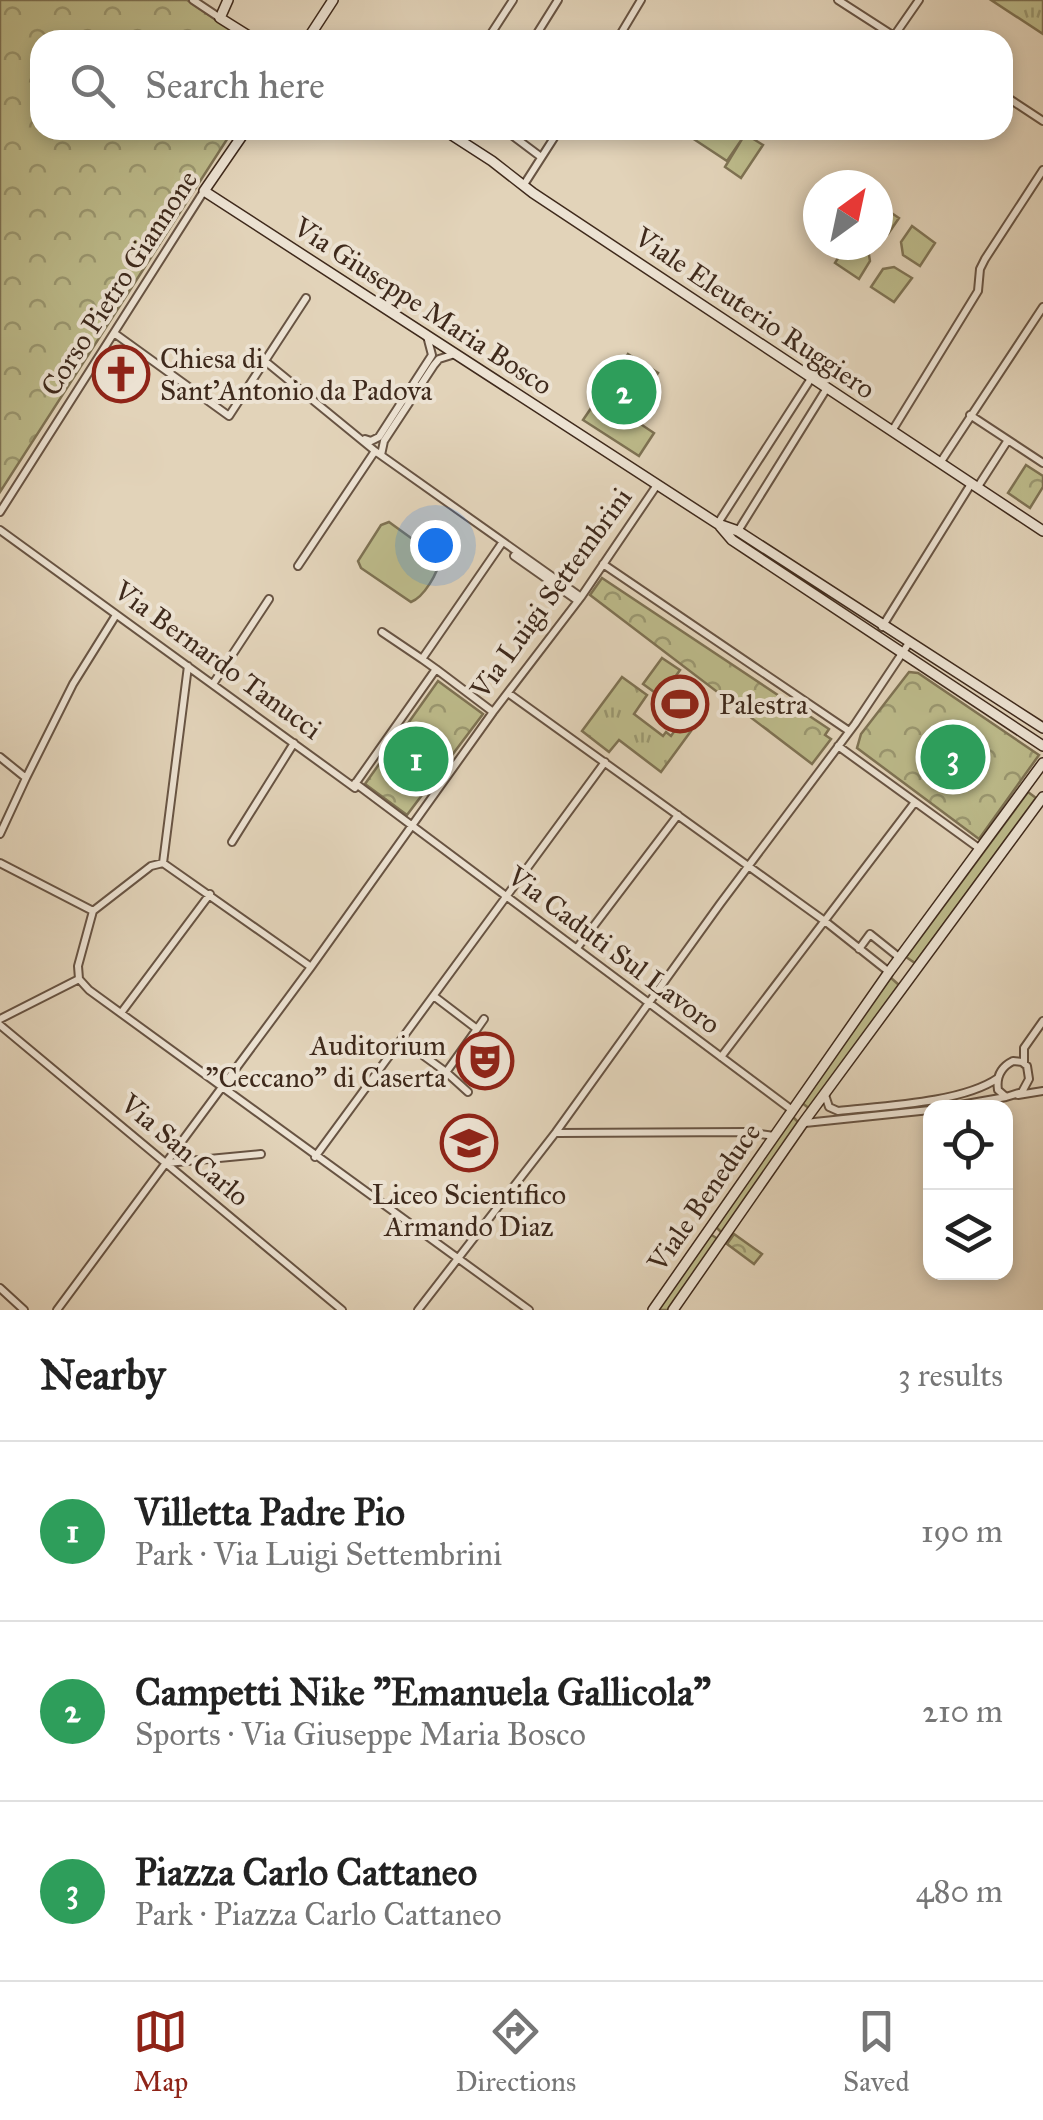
<!DOCTYPE html>
<meta charset="utf-8">
<style>
:root{--surface:#fff;--page:#f2f2f2;--text:#222;--muted:#767676;--line:#e0e0e0;--accent:#8f2418}
body{margin:0;font-family:"IM FELL Great Primer",serif;background:var(--page);color:var(--text)}
.controls{position:absolute;right:30px;bottom:30px;display:grid;overflow:hidden;border-radius:20px;box-shadow:0 5px 15px #0003}
.controls button{width:90px;height:90px;display:grid;place-items:center;padding:0;border:0;border-bottom:2px solid var(--line);background:var(--surface);color:var(--text);font:50px sans-serif}
.compass{position:absolute;left:803px;top:170px;width:90px;height:90px;border-radius:50%;background:var(--surface);box-shadow:0 5px 15px #0003;rotate:33deg}
.you{position:absolute;left:435px;top:545px;width:35px;height:35px;margin:-25px;border:8px solid #fff;border-radius:50%;background:#1a73e8;box-shadow:0 0 0 15px #1a73e833}
.badge{display:grid;place-items:center;width:65px;height:65px;border-radius:50%;background:var(--accent);color:#fff;font-size:32px;font-weight:700}
.pin{position:absolute;translate:-50% -50%;border:5px solid #fff;box-shadow:0 2px 10px #0006}
.list{margin:0;padding:0;list-style:none}
h2{display:flex;justify-content:space-between;align-items:center;height:130px;margin:0;padding:0 40px;font-size:42px}
h2 small{font-size:32px;font-weight:400;color:var(--muted)}
.list li{display:grid;grid-template-columns:65px 1fr auto;gap:30px;align-items:center;box-sizing:border-box;height:180px;padding:0 40px;border-top:2px solid var(--line)}
.list b{display:block;font-size:38px;white-space:nowrap}
.list p{margin:0;font-size:32px;white-space:nowrap;color:var(--muted)}
.list em{font-size:32px;font-style:normal;color:var(--muted)}
.icon{flex:none;width:55px;height:55px;fill:none;stroke:currentColor;stroke-width:2;stroke-linecap:round;stroke-linejoin:round}
.map{position:relative;flex:none;width:1043px;height:1310px;overflow:hidden}
.search{position:absolute;background:var(--surface);box-shadow:0 5px 15px #0003;left:30px;right:30px;top:30px;height:110px;display:flex;align-items:center;gap:25px;box-sizing:border-box;padding:0 35px;border-radius:30px;color:var(--muted);font-size:38px}
.sheet{height:670px;background:var(--surface)}
nav{display:flex;justify-content:space-around;align-items:center;box-sizing:border-box;height:140px;border-top:2px solid var(--line);background:var(--surface);font-size:28px;color:var(--muted)}
nav a{display:grid;justify-items:center;gap:5px}
nav .on{color:var(--accent)}
.map>svg:first-child{display:block}
</style>
<div class="map">
<svg width="1043" height="1310" viewBox="0 0 1043 1310">
<defs>
<pattern id="grass-tufts" width="24" height="20" patternUnits="userSpaceOnUse" patternTransform="scale(2.5)"><rect width="24" height="20" fill="#bcba8a"/><path d="M3 7l-1-3M5 7V3M7 7l1-3M15 17l-1-3M17 17v-4M19 17l1-3" fill="none" stroke="#9a9770"/></pattern>
<pattern id="forest-crowns" width="20" height="18" patternUnits="userSpaceOnUse" patternTransform="scale(2.5)"><rect width="20" height="18" fill="#bcba8a"/><path d="M2 6a3 3 0 1 1 6 0M12 15a3 3 0 1 1 6 0" fill="none" stroke="#9a9770"/></pattern>
</defs>
<rect width="100%" height="100%" fill="#e2d3b9"/>
<filter id="stains"><feTurbulence type="fractalNoise" baseFrequency=".002" numOctaves="4"/><feColorMatrix values="0 0 0 0 .2 0 0 0 0 .09 0 0 0 0 .02 0 0 0 .5 -.17"/></filter>
<radialGradient id="worn" r=".72"><stop offset=".6" stop-color="#630" stop-opacity="0"/><stop offset="1" stop-color="#630" stop-opacity=".3"/></radialGradient>
<path fill="url(#grass-tufts)" stroke="#7e7253" stroke-width="2.5" d="M 991,0 L 1043,0 L 1043,34 Z
M 622,677 L 647,695 L 634,714 L 663,736 L 666,732 L 671,736 L 680,723 L 691,731 L 661,772 L 619,740 L 609,752 L 582,731 Z"/>
<path fill="url(#forest-crowns)" stroke="#7e7253" stroke-width="2.5" d="M 0,0 L 187,0 L 246,40 L 40,40 L 40,130 L 233,130 L 0,492 Z
M 1026,465 L 1043,476 L 1043,487 L 1030,508 L 1008,493 Z
M 602,578 L 829,729 L 825,735 L 831,739 L 812,764 L 590,595 Z
M 909,672 L 918,673 L 1039,755 L 979,839 L 857,748 L 861,734 Z
M 438,681 L 483,714 L 407,815 L 365,784 Z
M 734,1234 L 762,1254 L 754,1264 L 727,1244 Z"/>
<path fill="#bcba8a" stroke="#7e7253" stroke-width="2.5" d="M 693,130 L 739,130 L 763,145 L 741,178 L 725,167 L 742,139 L 727,161 L 689,136 Z
M 878,204 L 899,218 L 888,234 L 878,235 Z
M 912,226 L 935,243 L 920,266 L 903,255 L 901,242 Z
M 846,245 L 861,245 L 868,249 L 870,261 L 859,279 L 835,263 Z
M 894,267 L 912,278 L 894,302 L 871,287 L 883,269 Z
M 628,354 L 658,373 L 630,417 L 654,433 L 639,456 L 583,420 Z
M 389,522 L 440,559 C 438,573 424,597 411,602 L 361,568 L 358,561 L 381,525 Z
M 662,658 L 680,670 L 661,697 L 643,684 Z
M 1028,792 L 1036,798 L 915,963 L 906,957 Z
M 890,977 L 899,985 L 810,1109 L 802,1103 Z
M 792,1116 L 799,1123 L 722,1233 L 715,1226 Z
M 710,1234 L 718,1239 L 669,1310 L 657,1310 Z"/>
<g fill="none" stroke-linecap="round" stroke-linejoin="round">
<g stroke="#685443" stroke-width="10">
<path id="street" d="M 193,0 L 220,18
M 838,0 L 900,40
M 894,36 L 919,0
M 487,40 L 513,0
M 533,40 L 558,0
M 617,40 L 641,0
M 1003,99 L 1008,98 L 1043,121
M 505,130 L 541,157
M 525,183 L 559,130
M 114,333 L 229,416 L 306,298
M 265,361 L 375,451 L 581,597
M 970,415 L 1043,463
M 892,431 L 978,291 L 980,269 L 985,259 L 1043,170
M 365,439 L 371,441 L 379,437 L 432,355 L 427,336
M 381,455 L 384,441 L 434,365 L 439,359 L 455,354
M 940,463 L 1043,307
M 977,488 L 1008,440
M 0,512 L 204,191
M 718,523 L 812,377
M 0,530 L 355,788
M 738,531 L 827,388
M 514,556 L 578,601
M 603,564 L 849,731
M 298,566 L 375,451
M 882,627 L 971,484
M 382,632 L 422,659
M 436,669 L 493,712
M 213,684 L 269,599
M 508,693 L 826,922 L 889,972
M 838,746 L 980,849
M 0,757 L 26,778 L 0,834
M 26,778 L 73,684 L 116,615
M 355,783 L 792,1110
M 355,784 L 436,669 L 422,659 L 502,543
M 232,842 L 294,743
M 0,863 L 93,911
M 163,863 L 151,866 L 93,911 L 78,966 L 79,979 L 89,990 L 529,1310
M 163,863 L 188,666
M 163,863 L 311,967
M 577,948 L 678,815
M 859,949 L 870,934 L 900,958
M 435,997 L 477,1029 L 442,1078
M 121,1013 L 210,894
M 0,1019 L 79,979
M 0,1025 L 342,1310
M 477,1029 L 484,1019
M 402,1040 L 446,1072 L 468,1092
M 721,1057 L 915,802
M 1013,1061 L 1022,1062 L 1027,1066 L 1029,1079 L 1022,1092 L 1006,1097 L 998,1090 C 996,1077 1001,1067 1013,1061 Z
M 1024,1063 L 1024,1048 L 1043,1021
M 825,1095 L 829,1107 L 838,1111 C 882,1106 962,1103 998,1078
M 1018,1095 L 1043,1091
M 943,1108 L 1006,1097
M 805,1123 L 930,1110
M 557,1133 L 747,1132 L 774,1136
M 315,1157 L 605,762
M 167,1163 L 261,1154
M 0,1288 L 24,1310
M 57,1310 L 311,967 L 493,712 L 581,597 L 657,485
M 418,1310 L 556,1132 L 720,904 L 855,724 L 909,643"/>
</g>
<g stroke="#3f2a1c" stroke-width="12">
<path id="secondary" d="M 228,0 L 220,18 L 255,40
M 307,40 L 333,0
M 246,130 L 204,191 L 718,524 L 738,531 L 1043,728
M 444,130 L 492,161 L 533,193 L 1043,531
M 720,526 L 732,540 L 1043,746
M 653,1310 L 889,972 L 1043,763
M 673,1310 L 803,1123 L 1043,797"/>
</g>
<use href="#street" stroke="#ece2d2" stroke-width="6"/>
<use href="#secondary" stroke="#ece2d2" stroke-width="9"/>
</g>
<defs>
<g id="church-ring" transform="scale(2.875)"><circle r="9.5" fill="#ece2d2" stroke="#8f2418" stroke-width="1.5"/><path d="M-1.2-6h2.4v3.5h3.3v2.4h-3.3V6h-2.4V-.1h-3.3v-2.4h3.3Z" fill="#8f2418"/></g>
<g id="stadium-ring" transform="scale(2.875)"><circle r="9.5" fill="#ece2d2" stroke="#8f2418" stroke-width="1.5"/><path d="M0-5a6.5 5 0 1 0 0 10a6.5 5 0 1 0 0-10ZM-3.5-1.8h7v3.6h-7Z" fill="#8f2418"/></g>
<g id="theatre-ring" transform="scale(2.875)"><circle r="9.5" fill="#ece2d2" stroke="#8f2418" stroke-width="1.5"/><path d="M-5-5.5Q0-4 5-5.5V0Q5 5 0 6Q-5 5-5 0ZM-3.3-2.5H-1v1.5H-3.3ZM1-2.5H3.3v1.5H1ZM-2.8 1Q0 5.5 2.8 1Z" fill="#8f2418"/></g>
<g id="school-ring" transform="scale(2.875)"><circle r="9.5" fill="#ece2d2" stroke="#8f2418" stroke-width="1.5"/><path d="M0-5L7-2L0 1L-7-2ZM-4 1L0 2.5L4 1V4Q0 6-4 4Z" fill="#8f2418"/></g>
</defs>
<g fill-rule="evenodd">
<use href="#church-ring" x="121" y="374"/>
<use href="#stadium-ring" x="680" y="704"/>
<use href="#theatre-ring" x="485" y="1061"/>
<use href="#school-ring" x="469" y="1143"/>
</g>
<g text-anchor="middle" dominant-baseline="central" stroke-width="8" stroke-linejoin="round" paint-order="stroke">
<g font-size="28" fill="#3f2a1c" stroke="#ece2d2">
<text transform="translate(119 283) rotate(-57)">Corso Pietro Giannone</text>
<text transform="translate(423 306) rotate(33)">Via Giuseppe Maria Bosco</text>
<text transform="translate(755 313) rotate(34)">Viale Eleuterio Ruggiero</text>
<text transform="translate(551 593) rotate(-54)">Via Luigi Settembrini</text>
<text transform="translate(218 660) rotate(36)">Via Bernardo Tanucci</text>
<text transform="translate(614 950) rotate(37)">Via Caduti Sul Lavoro</text>
<text transform="translate(185 1150) rotate(40)">Via San Carlo</text>
<text transform="translate(704 1197) rotate(-55)">Viale Beneduce</text>
</g>
<g font-size="28" fill="#3f2a1c" stroke="#ece2d2" text-anchor="start">
<text x="160" y="358">Chiesa di<tspan x="160" dy="32">Sant'Antonio da Padova</tspan></text>
<text x="719" y="704">Palestra</text>
<text x="446" y="1045" text-anchor="end">Auditorium<tspan x="446" dy="32">"Ceccano" di Caserta</tspan></text>
<text x="469" y="1194" text-anchor="middle">Liceo Scientifico<tspan x="469" dy="32">Armando Diaz</tspan></text>
</g>
</g>
<rect width="100%" height="100%" filter="url(#stains)"/>
<rect width="100%" height="100%" fill="url(#worn)"/>
</svg>
<div class="controls">
<button><svg class="icon" aria-label="locate" viewBox="0 0 24 24"><circle cx="12" cy="12" r="6"/><path d="M12 2v4M12 18v4M2 12h4M18 12h4"/></svg></button>
<button><svg class="icon" aria-label="layers" viewBox="0 0 24 24"><path d="M12 4l9 5-9 5-9-5zM3 14l9 5 9-5"/></svg></button>
</div>
<svg class="compass" viewBox="-18 -18 36 36"><path d="M0-13l5 13h-10z" fill="#e53935"/><path d="M0 13l5-13h-10z" fill="#767676"/></svg>
<div class="you"></div>
<div class="pin badge" style="left:416px;top:759px;background:#2e9e5b">1</div>
<div class="pin badge" style="left:624px;top:392px;background:#2e9e5b">2</div>
<div class="pin badge" style="left:953px;top:757px;background:#2e9e5b">3</div>
<div class="search"><svg class="icon" aria-label="search" viewBox="0 0 24 24"><circle cx="10" cy="10" r="6"/><path d="M15 15l6 6"/></svg>Search here</div>
</div>
<section class="sheet">
<h2>Nearby<small>3 results</small></h2>
<ul class="list">
<li><span class="badge" style="background:#2e9e5b">1</span><div><b>Villetta Padre Pio</b><p>Park · Via Luigi Settembrini</p></div><em>190 m</em></li>
<li><span class="badge" style="background:#2e9e5b">2</span><div><b>Campetti Nike &quot;Emanuela Gallicola&quot;</b><p>Sports · Via Giuseppe Maria Bosco</p></div><em>210 m</em></li>
<li><span class="badge" style="background:#2e9e5b">3</span><div><b>Piazza Carlo Cattaneo</b><p>Park · Piazza Carlo Cattaneo</p></div><em>480 m</em></li>
</ul>
</section>
<nav>
<a class="on"><svg class="icon" aria-label="map" viewBox="0 0 24 24"><path d="M3 6l6-2 6 2 6-2v14l-6 2-6-2-6 2zM9 4v14M15 6v14"/></svg>Map</a>
<a><svg class="icon" aria-label="directions" viewBox="0 0 24 24"><path d="M12 3l9 9-9 9-9-9zM9 14v-3h6M13 9l2 2-2 2"/></svg>Directions</a>
<a><svg class="icon" aria-label="saved" viewBox="0 0 24 24"><path d="M7 4h10v16l-5-4-5 4z"/></svg>Saved</a>
</nav>
